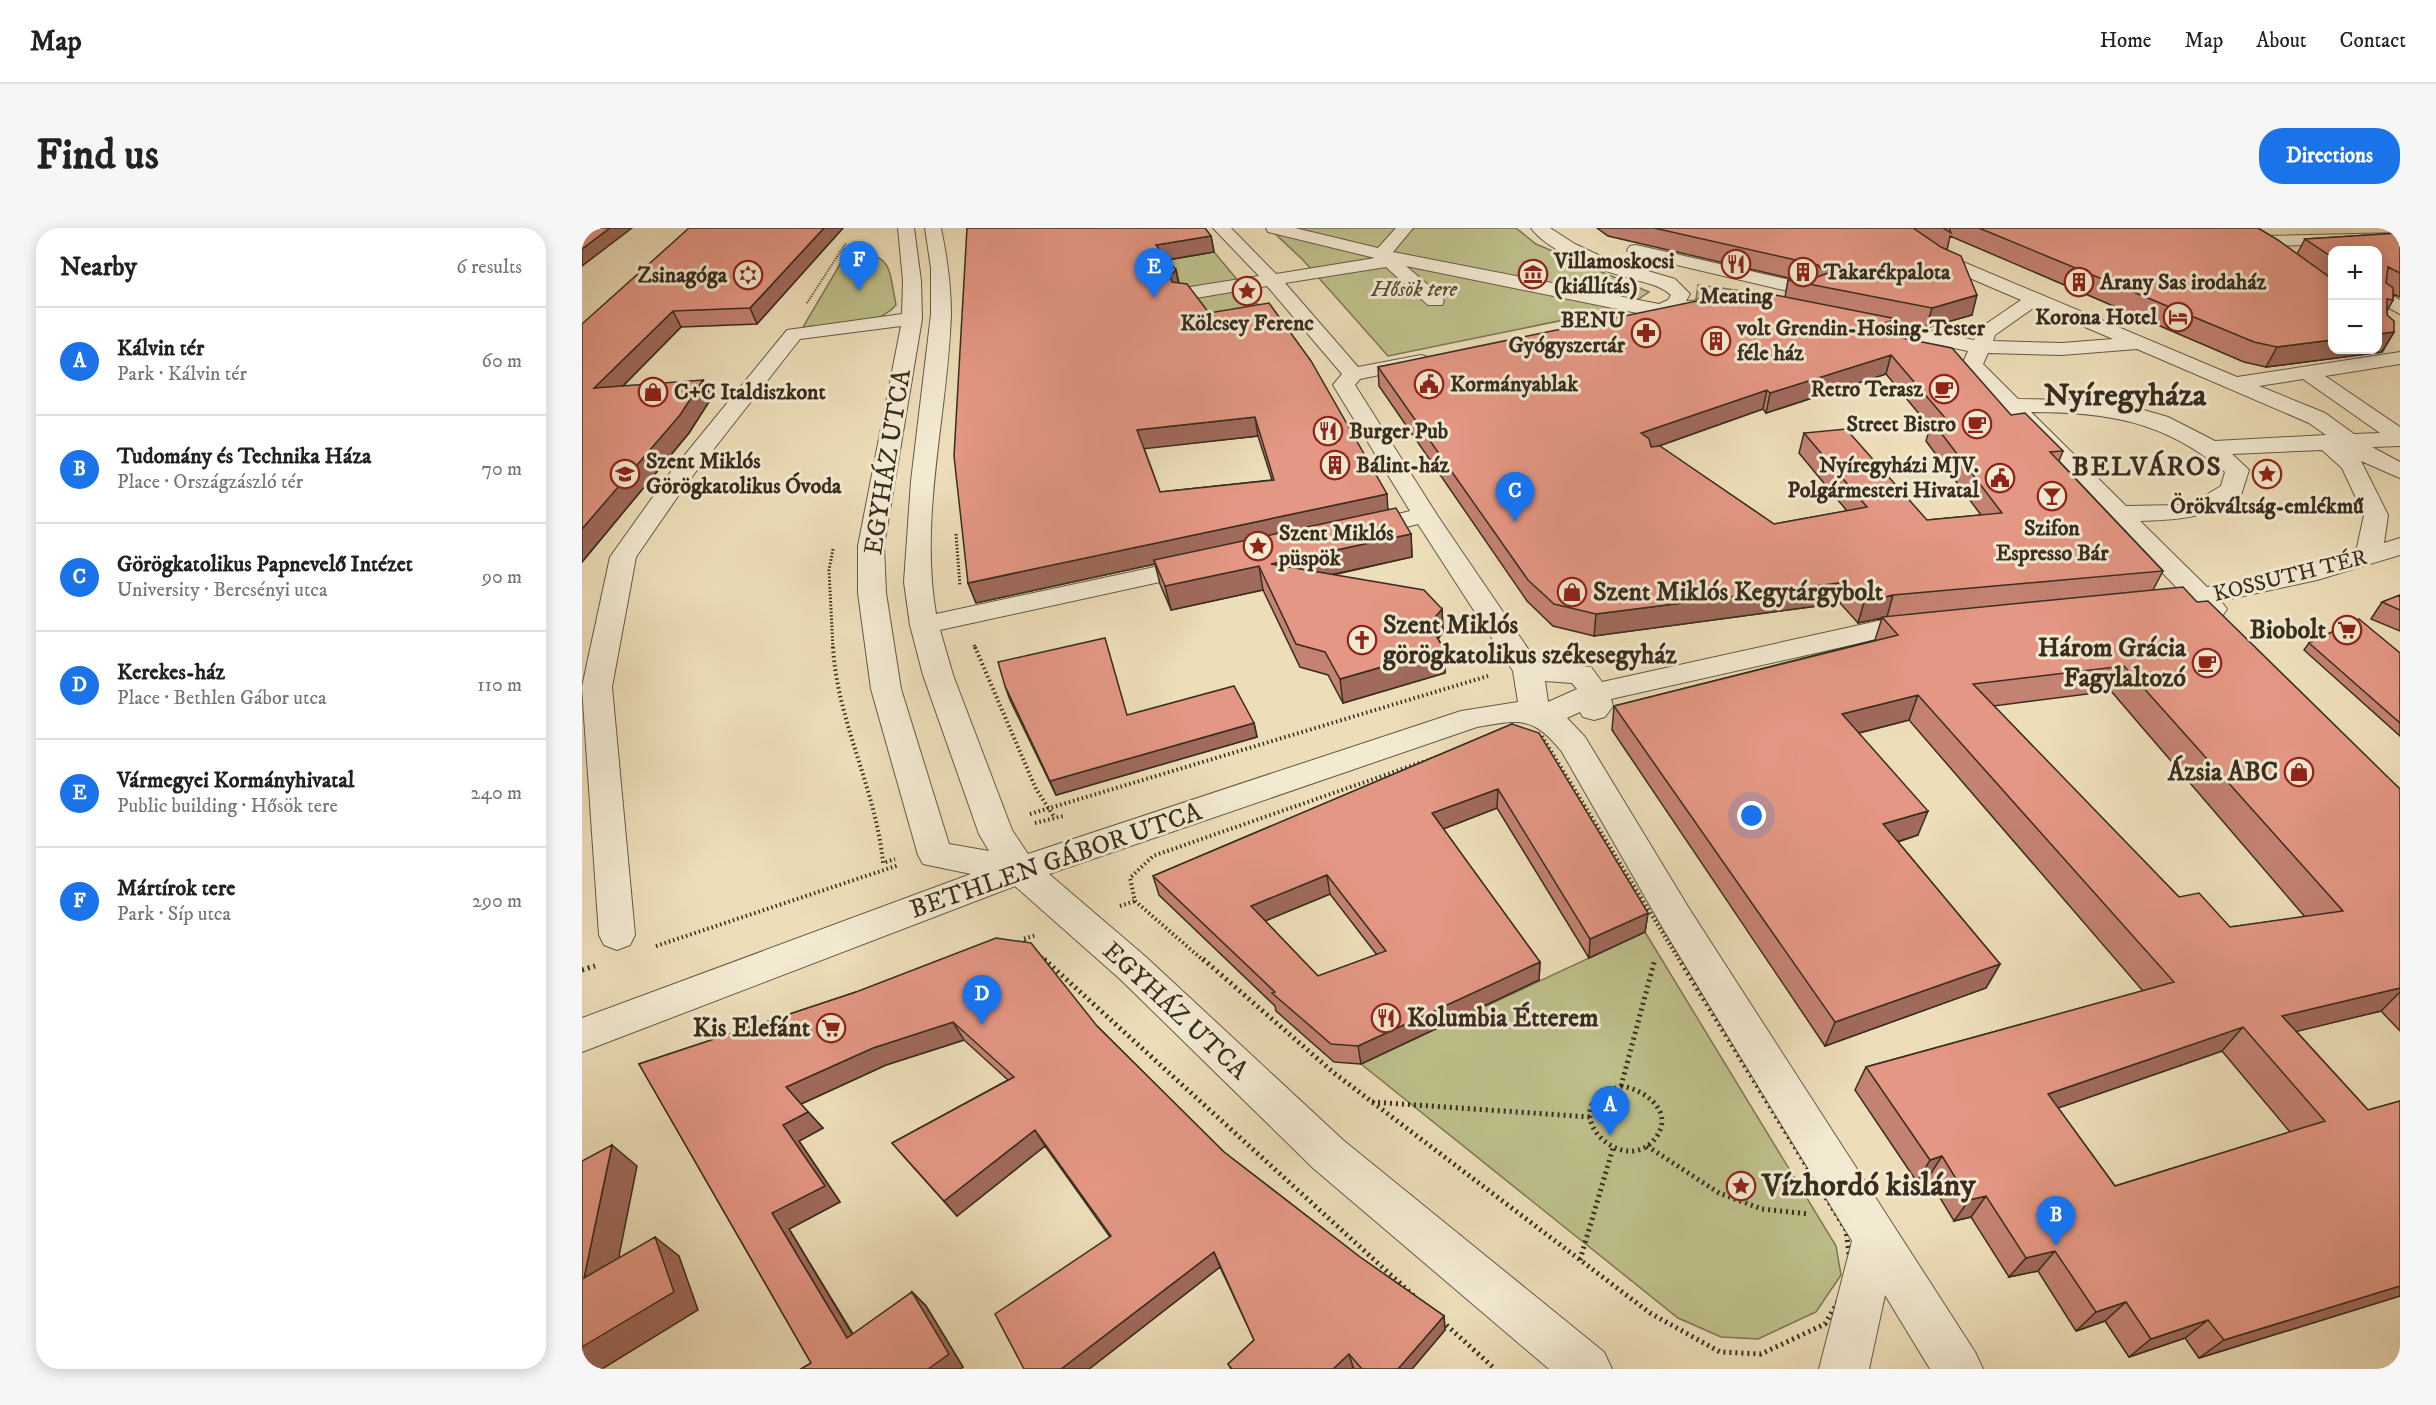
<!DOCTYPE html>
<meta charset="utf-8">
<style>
:root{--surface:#fff;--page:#f6f6f6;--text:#222;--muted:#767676;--line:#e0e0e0;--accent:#1a73e8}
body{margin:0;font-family:"IM FELL DW Pica",serif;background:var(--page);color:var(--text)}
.controls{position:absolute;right:18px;top:18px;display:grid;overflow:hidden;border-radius:12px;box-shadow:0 3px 15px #0003}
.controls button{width:54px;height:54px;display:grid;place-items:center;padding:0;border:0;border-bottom:2px solid var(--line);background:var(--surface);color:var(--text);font:30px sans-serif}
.you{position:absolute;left:1170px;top:588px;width:21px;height:21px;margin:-15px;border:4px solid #fff;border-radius:50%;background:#1a73e8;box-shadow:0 0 0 9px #1a73e833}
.badge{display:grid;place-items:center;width:39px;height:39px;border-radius:50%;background:var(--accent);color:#fff;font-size:20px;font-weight:700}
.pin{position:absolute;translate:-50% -50px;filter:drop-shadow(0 2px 3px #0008)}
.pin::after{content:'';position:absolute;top:32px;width:21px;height:18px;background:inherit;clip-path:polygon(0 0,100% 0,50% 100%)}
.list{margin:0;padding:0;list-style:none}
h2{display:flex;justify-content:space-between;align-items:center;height:78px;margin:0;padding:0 24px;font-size:26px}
h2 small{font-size:20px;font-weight:400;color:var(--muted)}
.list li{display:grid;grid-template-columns:39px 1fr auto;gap:18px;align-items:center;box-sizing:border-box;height:108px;padding:0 24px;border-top:2px solid var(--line)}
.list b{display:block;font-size:22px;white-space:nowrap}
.list p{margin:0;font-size:20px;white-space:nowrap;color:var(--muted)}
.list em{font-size:20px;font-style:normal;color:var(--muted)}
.map{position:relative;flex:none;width:1818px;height:1141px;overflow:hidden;border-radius:24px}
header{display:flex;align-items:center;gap:36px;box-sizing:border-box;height:84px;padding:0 30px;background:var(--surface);border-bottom:2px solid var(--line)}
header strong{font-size:28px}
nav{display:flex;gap:33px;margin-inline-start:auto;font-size:21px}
.intro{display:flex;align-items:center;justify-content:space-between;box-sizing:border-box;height:144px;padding:0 36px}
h1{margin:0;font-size:42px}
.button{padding:15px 27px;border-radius:24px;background:var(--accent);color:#fff;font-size:21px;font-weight:700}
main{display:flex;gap:36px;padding:0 36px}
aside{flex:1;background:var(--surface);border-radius:24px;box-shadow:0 3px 15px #0003}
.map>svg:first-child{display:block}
</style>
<header>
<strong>Map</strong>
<nav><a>Home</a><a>Map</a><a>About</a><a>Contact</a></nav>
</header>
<div class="intro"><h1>Find us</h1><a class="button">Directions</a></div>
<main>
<aside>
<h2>Nearby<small>6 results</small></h2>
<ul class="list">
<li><span class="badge">A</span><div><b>Kálvin tér</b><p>Park · Kálvin tér</p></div><em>60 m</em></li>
<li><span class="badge">B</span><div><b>Tudomány és Technika Háza</b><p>Place · Országzászló tér</p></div><em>70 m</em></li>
<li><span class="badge">C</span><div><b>Görögkatolikus Papnevelő Intézet</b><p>University · Bercsényi utca</p></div><em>90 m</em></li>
<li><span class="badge">D</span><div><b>Kerekes-ház</b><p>Place · Bethlen Gábor utca</p></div><em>110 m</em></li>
<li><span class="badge">E</span><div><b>Vármegyei Kormányhivatal</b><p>Public building · Hősök tere</p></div><em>240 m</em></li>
<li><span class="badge">F</span><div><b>Mártírok tere</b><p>Park · Síp utca</p></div><em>290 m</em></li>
</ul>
</aside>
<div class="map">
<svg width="1818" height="1141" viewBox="0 0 1818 1141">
<rect width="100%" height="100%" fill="#eddeb9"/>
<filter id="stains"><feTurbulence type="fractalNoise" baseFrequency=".00333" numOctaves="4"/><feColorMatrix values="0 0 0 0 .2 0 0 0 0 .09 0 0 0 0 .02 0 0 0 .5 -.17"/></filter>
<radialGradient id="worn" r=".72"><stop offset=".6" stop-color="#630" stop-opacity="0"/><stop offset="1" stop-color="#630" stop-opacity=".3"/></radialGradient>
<path fill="#bec08b" stroke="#7b7656" stroke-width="1.5" d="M 687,0 L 934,0 L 954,16 L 1067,64 L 1045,79 L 806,128 L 721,32 Z
M 267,21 C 311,29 306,36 314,77 C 294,101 250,96 221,99 Z
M 632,24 L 689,92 L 604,107 L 554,37 Z
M 1116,57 L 1161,63 L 1149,71 L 1114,71 Z
M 1063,704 L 1254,1018 L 1259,1047 L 1234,1084 L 1176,1111 L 1139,1109 L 1096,1090 L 779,836 Z"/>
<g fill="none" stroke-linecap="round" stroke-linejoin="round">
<g stroke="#655946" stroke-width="2">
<path id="minor" d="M 316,0 L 332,0 L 339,53 L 340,91 L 302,318 L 304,365 L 319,461 L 367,616 L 407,623 L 397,606 L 341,447 L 328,397 L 322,354 L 329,253 L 349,86 L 349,40 L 343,0 L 359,0 C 365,29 369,57 369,86 C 366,185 337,287 354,386 L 619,329 L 628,331 L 632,337 L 628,343 L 619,345 L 358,402 L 371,447 L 430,602 L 446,626 L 879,483 L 936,474 L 931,443 L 836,296 L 778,311 L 769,308 L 765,303 L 769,298 L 828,283 L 751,157 L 760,146 L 685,58 L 602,72 L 593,66 L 602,60 L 677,48 L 631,0 L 649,0 L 694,46 L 793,30 L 686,4 L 684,0 L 713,0 L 796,20 L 814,0 L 831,0 L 811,24 L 1077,76 L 1086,72 L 1089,67 C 1077,56 1062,55 1047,50 C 1018,42 967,25 949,0 L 968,0 L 993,16 L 1025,31 L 1093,51 L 1108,66 L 1104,73 L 1126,72 L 1128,76 L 1126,80 L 1075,89 L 824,38 L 860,69 L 862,73 L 860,77 L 846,77 L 804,39 L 703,55 L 776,139 L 839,127 L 846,129 L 849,133 L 846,137 L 778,151 L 773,157 L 855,287 L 955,434 L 1009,439 L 1020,454 L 1305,391 L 1342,388 L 1352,391 L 1356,397 L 1352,403 L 1305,409 L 1029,471 L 1031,478 L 1023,489 L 1012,492 L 1001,489 L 998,484 L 985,490 L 1003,509 L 1108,682 L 1393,1124 L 1401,1141 L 1348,1141 L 1303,1067 L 1287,1141 L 1237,1141 L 1270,1013 L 1082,702 L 980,524 C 951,487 937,492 895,499 L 467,646 L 564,729 L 761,912 L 1022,1124 L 1030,1141 L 967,1141 L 731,940 L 538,751 L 433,658 L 0,824 L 0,790 L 389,646 L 341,636 L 336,627 L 289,461 L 276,365 L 276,318 L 319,98 L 218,111 L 105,255 L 54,329 L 30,459 L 53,707 L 48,717 L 35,722 L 22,717 L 17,707 L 0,459 L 28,329 L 88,245 L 205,102 L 320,86 L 321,53 ZM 963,453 L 990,455 L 995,461 L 966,474 Z
M 1306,0 L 1325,0 L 1367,28 L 1655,149 L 1818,124 L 1818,136 L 1743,148 L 1818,199 L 1818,218 L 1790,219 L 1818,234 L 1818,250 L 1779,233 L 1806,287 L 1802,315 L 1818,310 L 1818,327 L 1735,352 L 1639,373 L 1645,381 L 1641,387 C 1627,390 1622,387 1612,378 L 1566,383 L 1556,381 L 1552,375 L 1556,369 L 1598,363 L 1383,141 L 1380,137 L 1386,123 L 1270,99 L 1260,93 L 1270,87 L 1392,112 L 1398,100 L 1439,72 L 1355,36 ZM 1454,78 L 1531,111 L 1480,115 L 1411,113 L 1413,107 ZM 1555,121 L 1727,195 L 1744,207 L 1633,213 L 1586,189 L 1551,179 L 1493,172 L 1436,171 L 1401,136 L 1406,125 L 1480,127 ZM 1721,151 L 1798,205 L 1772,206 L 1743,185 L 1677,158 ZM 1449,184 C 1526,184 1582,193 1643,244 L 1639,258 L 1614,273 L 1599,277 L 1544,278 ZM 1740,222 L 1760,240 L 1782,287 L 1774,324 L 1694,346 L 1625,359 L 1558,293 C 1603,291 1619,291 1659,267 L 1667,242 L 1650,226 Z
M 1818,5 L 1818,15 L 1678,18 L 1669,13 L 1678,8 Z
M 1054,17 L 1248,61 L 1257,67 L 1248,73 L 1048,26 L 1045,22 L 1048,18 Z
M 1796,60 L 1818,72 L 1818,86 L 1796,74 Z"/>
</g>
<path stroke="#382d20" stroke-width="2" stroke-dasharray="1 1.5" stroke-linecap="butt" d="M 225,75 L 264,15"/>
<path stroke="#382d20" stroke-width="3" stroke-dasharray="1.5 2" stroke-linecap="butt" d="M 374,306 L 378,358
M 251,321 L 247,342 L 251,421
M 392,417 L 394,421"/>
<path stroke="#382d20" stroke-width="4" stroke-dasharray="1.5 3" stroke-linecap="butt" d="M 251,419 C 255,493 294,561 301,635 L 313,631
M 393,419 L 454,561 L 473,590
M 448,586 L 906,448
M 453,595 L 481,588
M 538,678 L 553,673
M 446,717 L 441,711 L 455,707
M 74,718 L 317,637
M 456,726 L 464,733
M 622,733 L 553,673 L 548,650 L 571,628 L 932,502 L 959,507 L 1098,733"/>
<path stroke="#382d20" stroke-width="5" stroke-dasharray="2 4" stroke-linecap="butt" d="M 462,731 L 832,1068
M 621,731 L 752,845 L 1068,1085 L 1138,1124 L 1179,1126 L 1243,1096 L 1270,1050 L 1264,1002 L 1097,731
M 0,742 L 13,738
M 1039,858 C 1061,861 1092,882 1075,908 C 1047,950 983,894 1018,867 C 1023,863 1033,861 1039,858 Z
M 1039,858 L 1073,731
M 790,874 L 1008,889
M 1065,918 L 1137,965 L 1180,981 L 1227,986
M 998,1032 L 1031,920
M 860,1093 L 913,1141"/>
<use href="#minor" fill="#f3ead2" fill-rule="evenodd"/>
</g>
<path fill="#c48272" stroke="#382d20" stroke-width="1.5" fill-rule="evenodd" d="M 261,0 L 175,96 L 99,99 L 41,158 L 130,169 L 107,205 L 0,334 L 0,96 Z
M 385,0 L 629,8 L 632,24 L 586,32 L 594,42 L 597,55 L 627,85 L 829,306 L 830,329 L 751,347 L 860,381 L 861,404 L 856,411 L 862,421 L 863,445 L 761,475 L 746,447 L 718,439 L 681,362 L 589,382 L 578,356 L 573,336 L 394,375 L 386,355 ZM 676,208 L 690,252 L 578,264 L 562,220 Z
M 1015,0 L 1676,0 L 1715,26 L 1723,11 L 1818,5 L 1818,69 L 1811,66 L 1811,72 L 1805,83 L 1805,87 L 1812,104 L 1800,124 L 1684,139 L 1662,134 L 1368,8 L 1365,22 L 1390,87 L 1344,100 L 1315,94 L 1311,108 L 1429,187 L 1481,223 L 1477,233 L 1581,343 L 1571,362 L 1615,374 L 1818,561 L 1818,803 L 1799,783 L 1714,803 L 1786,882 L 1818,873 L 1818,1068 L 1617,1130 L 1603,1110 L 1547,1129 L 1523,1093 L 1494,1103 L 1456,1043 L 1427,1049 L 1389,989 L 1372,993 L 1346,950 L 1335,954 L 1273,862 L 1284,839 L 1561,763 L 1327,492 L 1277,505 L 1336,607 L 1316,614 L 1418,736 L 1404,760 L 1243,818 L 1030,502 L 1032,478 L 1293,412 L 1300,390 L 1276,395 L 1258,375 L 1012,408 L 971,398 L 945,373 L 797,158 L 796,139 L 1203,69 L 1206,52 L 1215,52 L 1026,8 ZM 1750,22 L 1796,22 L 1750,122 ZM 1304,146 L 1348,199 L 1344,213 L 1399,287 L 1345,292 L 1222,205 L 1217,225 L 1265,283 L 1192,296 L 1077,218 L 1181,181 L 1184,185 ZM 1529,463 L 1723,689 L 1648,699 L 1597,669 L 1411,478 ZM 1640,823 L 1708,904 L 1533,958 L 1476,880 Z
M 1818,367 L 1818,403 L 1789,391 L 1800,374 Z
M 1727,415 L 1818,425 L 1818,508 L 1722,422 Z
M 423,458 L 545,487 L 672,495 L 675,509 L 474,567 L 428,472 Z
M 930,496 L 1066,685 L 1063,704 L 1007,730 L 915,580 L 861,601 L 958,734 L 957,752 L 779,836 L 752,834 L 694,783 L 693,778 L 577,667 L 571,648 ZM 748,666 L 795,727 L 736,748 L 683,693 Z
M 274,764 L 515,798 L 642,924 L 778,1029 L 862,1088 L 863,1102 L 830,1141 L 772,1141 L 771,1139 L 769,1141 L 649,1141 L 646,1136 L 672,1112 L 638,1039 L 507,1141 L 442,1141 L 528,1009 L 463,918 L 375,988 L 324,931 L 310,915 L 426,852 L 382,812 L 304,837 L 219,876 L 241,900 L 217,913 L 258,974 L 207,1001 L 271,1106 L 330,1064 L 344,1078 L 381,1139 L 378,1141 L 219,1141 L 229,1135 L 57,836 Z"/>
<path fill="#a06a5c" stroke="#382d20" stroke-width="1.5" d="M 28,0 L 50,0 L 0,38 L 0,21 Z
M 242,0 L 261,0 L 175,96 L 168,80 Z
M 629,8 L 632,24 L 578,33 L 574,17 Z
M 594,42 L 597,59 L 591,65 L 588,48 Z
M 1395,67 L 1390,87 L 1344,100 L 1350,80 Z
M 91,83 L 99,99 L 22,177 L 12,160 Z
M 1315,91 L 1311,110 L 1280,102 Z
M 1812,104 L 1800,124 L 1684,139 L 1695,119 L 1750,112 L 1750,122 L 1796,122 L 1796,106 Z
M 1309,127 L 1304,146 L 1184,185 L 1188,165 Z
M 121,152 L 130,169 L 107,205 L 0,334 L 0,301 Z
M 1185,162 L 1181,181 L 1057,225 L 1059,205 Z
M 673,189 L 676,208 L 560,221 L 555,202 Z
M 805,266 L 806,285 L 572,332 L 573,336 L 394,375 L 386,355 Z
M 829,306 L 830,329 L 693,359 L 689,336 Z
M 677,338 L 681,362 L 589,382 L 583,358 Z
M 1264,354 L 1258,375 L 1012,408 L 1014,386 Z
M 1311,367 L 1305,389 L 1276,395 L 1282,374 Z
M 860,381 L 861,404 L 848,420 L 847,396 Z
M 862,421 L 863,445 L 761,475 L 758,451 Z
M 1336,467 L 1327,492 L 1253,511 L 1260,486 Z
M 672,495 L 675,509 L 474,567 L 468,553 Z
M 916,561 L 915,580 L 851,605 L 850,585 Z
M 1346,583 L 1336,607 L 1292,621 L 1301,596 Z
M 745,647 L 748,666 L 673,697 L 669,678 Z
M 1066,685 L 1063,704 L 1007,730 L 1008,711 Z
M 958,734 L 957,752 L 779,836 L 776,818 Z
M 1418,736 L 1404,760 L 1243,818 L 1253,794 Z
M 1818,760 L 1818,764 L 1799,783 L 1679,812 L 1700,788 Z
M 371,794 L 382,812 L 304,837 L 219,876 L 204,859 L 291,820 Z
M 1661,799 L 1640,823 L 1450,889 L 1466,866 Z
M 226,884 L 241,900 L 217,913 L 258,974 L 207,1001 L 281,1124 L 265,1110 L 190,985 L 201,897 Z
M 453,902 L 463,918 L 375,988 L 362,973 Z
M 30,917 L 55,938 L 29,1068 L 2,1050 Z
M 1360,928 L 1346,950 L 1335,954 L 1348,932 Z
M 1404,968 L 1389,989 L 1372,993 L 1387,972 Z
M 73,1009 L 97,1028 L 116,1082 L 20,1141 L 0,1141 L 0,1119 Z
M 1473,1023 L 1456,1043 L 1427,1049 L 1444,1030 Z
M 632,1024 L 638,1039 L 507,1141 L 479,1141 Z
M 1818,1058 L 1818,1068 L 1617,1130 L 1642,1112 Z
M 330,1064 L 344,1078 L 381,1139 L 378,1141 L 346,1141 Z
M 1544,1074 L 1523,1093 L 1494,1103 L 1514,1084 Z
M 862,1088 L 863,1102 L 830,1141 L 816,1141 Z
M 1626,1092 L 1603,1110 L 1547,1129 L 1569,1111 Z
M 767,1126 L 771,1139 L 769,1141 L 751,1141 Z"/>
<path fill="#e49784" stroke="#382d20" stroke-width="1.5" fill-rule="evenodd" d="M 0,0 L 28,0 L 0,21 Z
M 107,0 L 242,0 L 168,80 L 91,83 L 12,160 L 121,152 L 98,187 L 0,301 L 0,96 Z
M 385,0 L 623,0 L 629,8 L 574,17 L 594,42 L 588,48 L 590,54 L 605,56 L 627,85 L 687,75 L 729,133 L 805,266 L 386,355 L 372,228 ZM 673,189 L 692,252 L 578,264 L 555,202 Z
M 1072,0 L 1331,0 L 1359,19 L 1379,28 L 1395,67 L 1350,80 L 1206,52 L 1230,51 L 1251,43 L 1239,41 L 1236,37 Z
M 1361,0 L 1367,0 L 1369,5 Z
M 1397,0 L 1676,0 L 1696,12 L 1750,51 L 1750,112 L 1695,119 L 1672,114 Z
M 1818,5 L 1818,45 L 1806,39 L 1804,55 L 1811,60 L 1811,72 L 1805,71 L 1805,87 L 1812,93 L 1812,104 L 1796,106 L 1796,22 L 1750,22 L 1750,29 L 1723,11 Z
M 1168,62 L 1315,91 L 1280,102 L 1370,120 L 1429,187 L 1443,185 L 1481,223 L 1468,224 L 1581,343 L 1311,367 L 1282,374 L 1264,354 L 1014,386 L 972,376 L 946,352 L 796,139 ZM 1309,127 L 1364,191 L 1350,193 L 1420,285 L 1345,292 L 1264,201 L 1222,205 L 1285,279 L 1192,296 L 1078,218 L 1069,219 L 1067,211 L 1059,205 L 1185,162 L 1188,165 Z
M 814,280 L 829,306 L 689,336 L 842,362 L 860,381 L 847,396 L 862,421 L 758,451 L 743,424 L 714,416 L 677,338 L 583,358 L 572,332 Z
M 1601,359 L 1615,374 L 1626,373 L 1818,561 L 1818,760 L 1700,788 L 1786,882 L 1818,873 L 1818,1058 L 1642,1112 L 1626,1092 L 1569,1111 L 1544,1074 L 1514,1084 L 1473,1023 L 1444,1030 L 1404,968 L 1387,972 L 1360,928 L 1348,932 L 1284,839 L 1592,754 L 1336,467 L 1260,486 L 1346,583 L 1301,596 L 1418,736 L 1253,794 L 1032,478 L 1316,407 L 1300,389 ZM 1542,438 L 1761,683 L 1648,699 L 1617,665 L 1597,669 L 1391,456 ZM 1661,799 L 1743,893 L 1533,958 L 1466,866 Z
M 1818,367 L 1818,382 L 1800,374 Z
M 1777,391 L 1818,425 L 1818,495 L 1727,415 Z
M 523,410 L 545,487 L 652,458 L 672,495 L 468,553 L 423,458 L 416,434 Z
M 930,496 L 957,505 L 1066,685 L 1008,711 L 916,561 L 850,585 L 958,734 L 776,818 L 749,816 L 690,765 L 693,764 L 571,648 ZM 745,647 L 804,723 L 736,748 L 669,678 Z
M 414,710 L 449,715 L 515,798 L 642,924 L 778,1029 L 862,1088 L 816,1141 L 780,1141 L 767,1126 L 751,1141 L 650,1141 L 646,1136 L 672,1112 L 632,1024 L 479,1141 L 442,1141 L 413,1086 L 529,1008 L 453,902 L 362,973 L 310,915 L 432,849 L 371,794 L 291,820 L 204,859 L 226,884 L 201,897 L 243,958 L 190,985 L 265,1110 L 330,1064 L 367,1126 L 346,1141 L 219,1141 L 229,1135 L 57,836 L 274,764 Z
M 30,917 L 2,1050 L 73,1009 L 92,1064 L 0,1119 L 0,933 Z"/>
<defs>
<g id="restaurant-ring" transform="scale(1.5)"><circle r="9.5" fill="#f3ead2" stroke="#8f2418" stroke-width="1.5"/><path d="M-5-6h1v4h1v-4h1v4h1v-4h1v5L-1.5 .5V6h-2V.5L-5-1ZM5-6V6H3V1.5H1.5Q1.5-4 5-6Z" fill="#8f2418"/></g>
<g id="building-ring" transform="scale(1.5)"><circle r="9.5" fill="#f3ead2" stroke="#8f2418" stroke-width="1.5"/><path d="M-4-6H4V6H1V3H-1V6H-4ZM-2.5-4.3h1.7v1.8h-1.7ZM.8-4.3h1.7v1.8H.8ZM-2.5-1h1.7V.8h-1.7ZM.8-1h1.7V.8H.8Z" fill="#8f2418"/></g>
<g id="museum-ring" transform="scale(1.5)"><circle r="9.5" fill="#f3ead2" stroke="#8f2418" stroke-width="1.5"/><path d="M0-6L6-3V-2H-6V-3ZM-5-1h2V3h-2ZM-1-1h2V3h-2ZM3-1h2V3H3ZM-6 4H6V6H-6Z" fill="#8f2418"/></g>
<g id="synagogue-ring" transform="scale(1.5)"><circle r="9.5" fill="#f3ead2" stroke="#8f2418" stroke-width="1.5"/><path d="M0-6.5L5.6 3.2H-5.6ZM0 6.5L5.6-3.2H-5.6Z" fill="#8f2418"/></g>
<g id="sight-ring" transform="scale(1.5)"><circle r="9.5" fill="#f3ead2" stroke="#8f2418" stroke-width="1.5"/><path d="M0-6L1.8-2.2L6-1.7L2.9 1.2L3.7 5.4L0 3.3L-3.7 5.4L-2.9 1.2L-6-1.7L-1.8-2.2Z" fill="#8f2418"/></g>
<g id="hotel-ring" transform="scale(1.5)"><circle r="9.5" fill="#f3ead2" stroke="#8f2418" stroke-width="1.5"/><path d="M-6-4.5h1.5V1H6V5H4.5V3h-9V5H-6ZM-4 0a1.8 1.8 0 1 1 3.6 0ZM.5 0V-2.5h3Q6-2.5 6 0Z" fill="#8f2418"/></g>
<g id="pharmacy-ring" transform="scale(1.5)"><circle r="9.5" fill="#f3ead2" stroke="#8f2418" stroke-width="1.5"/><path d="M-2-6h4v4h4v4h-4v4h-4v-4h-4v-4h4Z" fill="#8f2418"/></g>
<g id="civic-ring" transform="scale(1.5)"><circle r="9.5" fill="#f3ead2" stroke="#8f2418" stroke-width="1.5"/><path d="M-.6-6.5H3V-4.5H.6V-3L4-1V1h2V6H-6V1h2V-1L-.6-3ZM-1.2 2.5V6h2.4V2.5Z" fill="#8f2418"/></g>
<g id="cafe-ring" transform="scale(1.5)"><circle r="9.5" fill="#f3ead2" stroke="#8f2418" stroke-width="1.5"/><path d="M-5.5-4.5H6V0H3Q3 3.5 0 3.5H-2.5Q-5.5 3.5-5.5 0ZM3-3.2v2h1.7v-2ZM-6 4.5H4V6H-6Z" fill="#8f2418"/></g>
<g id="shop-ring" transform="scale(1.5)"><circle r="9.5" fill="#f3ead2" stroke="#8f2418" stroke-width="1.5"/><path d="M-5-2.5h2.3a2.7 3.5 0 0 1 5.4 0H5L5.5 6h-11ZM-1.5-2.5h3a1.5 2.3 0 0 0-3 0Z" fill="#8f2418"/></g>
<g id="school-ring" transform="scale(1.5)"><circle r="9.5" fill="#f3ead2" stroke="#8f2418" stroke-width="1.5"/><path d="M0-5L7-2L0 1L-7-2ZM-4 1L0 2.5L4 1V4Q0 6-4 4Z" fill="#8f2418"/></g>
<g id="bar-ring" transform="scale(1.5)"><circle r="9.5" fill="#f3ead2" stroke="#8f2418" stroke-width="1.5"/><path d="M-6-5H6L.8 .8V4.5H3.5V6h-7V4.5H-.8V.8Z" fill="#8f2418"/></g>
<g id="supermarket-ring" transform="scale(1.5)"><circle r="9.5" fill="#f3ead2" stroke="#8f2418" stroke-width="1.5"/><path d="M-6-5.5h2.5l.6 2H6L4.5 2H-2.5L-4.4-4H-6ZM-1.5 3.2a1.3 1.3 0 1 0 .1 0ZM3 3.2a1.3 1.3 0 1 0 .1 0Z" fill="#8f2418"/></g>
<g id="church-ring" transform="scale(1.5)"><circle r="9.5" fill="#f3ead2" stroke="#8f2418" stroke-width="1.5"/><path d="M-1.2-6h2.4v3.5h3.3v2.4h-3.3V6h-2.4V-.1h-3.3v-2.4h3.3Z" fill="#8f2418"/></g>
</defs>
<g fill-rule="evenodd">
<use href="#restaurant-ring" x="1154" y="36"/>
<use href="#building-ring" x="1221" y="44"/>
<use href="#museum-ring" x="951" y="46"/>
<use href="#synagogue-ring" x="166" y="47"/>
<use href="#building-ring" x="1497" y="54"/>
<use href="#sight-ring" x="665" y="63"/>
<use href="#hotel-ring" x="1596" y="89"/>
<use href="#pharmacy-ring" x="1064" y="105"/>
<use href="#building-ring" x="1134" y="113"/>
<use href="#civic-ring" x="847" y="156"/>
<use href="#cafe-ring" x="1362" y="161"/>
<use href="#shop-ring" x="71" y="164"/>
<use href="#cafe-ring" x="1395" y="196"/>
<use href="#restaurant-ring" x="746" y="203"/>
<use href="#building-ring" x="753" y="237"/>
<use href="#school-ring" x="43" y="246"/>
<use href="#sight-ring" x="1685" y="246"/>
<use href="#civic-ring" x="1418" y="250"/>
<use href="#bar-ring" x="1470" y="268"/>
<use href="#sight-ring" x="676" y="318"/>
<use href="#shop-ring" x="990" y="364"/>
<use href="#supermarket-ring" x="1765" y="402"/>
<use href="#church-ring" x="780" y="412"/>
<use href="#cafe-ring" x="1625" y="435"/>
<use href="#shop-ring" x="1717" y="544"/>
<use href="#restaurant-ring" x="804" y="790"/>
<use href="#supermarket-ring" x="249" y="800"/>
<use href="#sight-ring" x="1159" y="958"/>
</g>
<g text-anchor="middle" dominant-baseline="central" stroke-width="6" stroke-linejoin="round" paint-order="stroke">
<g font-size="22" font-weight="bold" fill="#382d20" stroke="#f3ead2" text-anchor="start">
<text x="972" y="33">Villamoskocsi<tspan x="972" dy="25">(kiállítás)</tspan></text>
<text x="1242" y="44">Takarékpalota</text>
<text x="145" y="47" text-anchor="end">Zsinagóga</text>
<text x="1518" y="54">Arany Sas irodaház</text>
<text x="1154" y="68" text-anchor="middle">Meating</text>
<text x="1575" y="89" text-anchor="end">Korona Hotel</text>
<text x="1043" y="92" text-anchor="end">BENU<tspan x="1043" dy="25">Gyógyszertár</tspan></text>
<text x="665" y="95" text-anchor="middle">Kölcsey Ferenc</text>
<text x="1155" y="100">volt Grendin-Hosing-Tester<tspan x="1155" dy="25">féle ház</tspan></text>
<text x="868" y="156">Kormányablak</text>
<text x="1341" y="161" text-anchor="end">Retro Terasz</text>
<text x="92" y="164">C+C Italdiszkont</text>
<text x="1374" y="196" text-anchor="end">Street Bistro</text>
<text x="767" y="203">Burger Pub</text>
<text x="64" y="233">Szent Miklós<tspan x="64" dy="25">Görögkatolikus Óvoda</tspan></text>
<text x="774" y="237">Bálint-ház</text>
<text x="1397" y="237" text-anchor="end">Nyíregyházi MJV.<tspan x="1397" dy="25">Polgármesteri Hivatal</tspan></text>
<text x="1685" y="278" text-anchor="middle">Örökváltság-emlékmű</text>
<text x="1470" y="300" text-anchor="middle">Szifon<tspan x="1470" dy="25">Espresso Bár</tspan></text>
<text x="697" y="305">Szent Miklós<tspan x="697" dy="25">püspök</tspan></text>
</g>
<g font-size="22" font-style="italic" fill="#534a35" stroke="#f3ead2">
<text x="832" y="61">Hősök tere</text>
</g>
<g font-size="22" fill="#382d20" stroke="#f3ead2">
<text transform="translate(1708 348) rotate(-14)">KOSSUTH TÉR</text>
</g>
<g font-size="26" fill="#382d20" stroke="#f3ead2">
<text transform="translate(306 234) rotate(-81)">EGYHÁZ UTCA</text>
<text transform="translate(474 633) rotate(-19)">BETHLEN GÁBOR UTCA</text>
<text transform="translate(593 783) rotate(43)">EGYHÁZ UTCA</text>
</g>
<g font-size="26" font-weight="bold" fill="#382d20" stroke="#f3ead2" text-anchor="end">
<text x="1011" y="364" text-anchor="start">Szent Miklós Kegytárgybolt</text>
<text x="801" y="397" text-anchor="start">Szent Miklós<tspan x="801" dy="30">görögkatolikus székesegyház</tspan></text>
<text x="1744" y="402">Biobolt</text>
<text x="1604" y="420">Három Grácia<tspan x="1604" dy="30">Fagylaltozó</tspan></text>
<text x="1696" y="544">Ázsia ABC</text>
<text x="825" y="790" text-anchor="start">Kolumbia Étterem</text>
<text x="228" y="800">Kis Elefánt</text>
</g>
<g font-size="27" font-weight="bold" letter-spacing="1.5" fill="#382d20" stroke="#f3ead2">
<text x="1565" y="239">BELVÁROS</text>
</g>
<g font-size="32" font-weight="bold" fill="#382d20" stroke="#f3ead2">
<text x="1543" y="168">Nyíregyháza</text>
</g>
<g font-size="32" font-weight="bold" fill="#382d20" stroke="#f3ead2" text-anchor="start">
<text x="1180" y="958">Vízhordó kislány</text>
</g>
</g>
<rect width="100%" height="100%" filter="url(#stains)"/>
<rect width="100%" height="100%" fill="url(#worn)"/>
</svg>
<div class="controls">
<button>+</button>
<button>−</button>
</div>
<div class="you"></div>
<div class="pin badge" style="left:1028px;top:908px">A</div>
<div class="pin badge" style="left:1474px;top:1018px">B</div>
<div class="pin badge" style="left:933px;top:294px">C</div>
<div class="pin badge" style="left:400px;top:797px">D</div>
<div class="pin badge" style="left:572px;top:70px">E</div>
<div class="pin badge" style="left:277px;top:63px">F</div>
</div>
</main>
